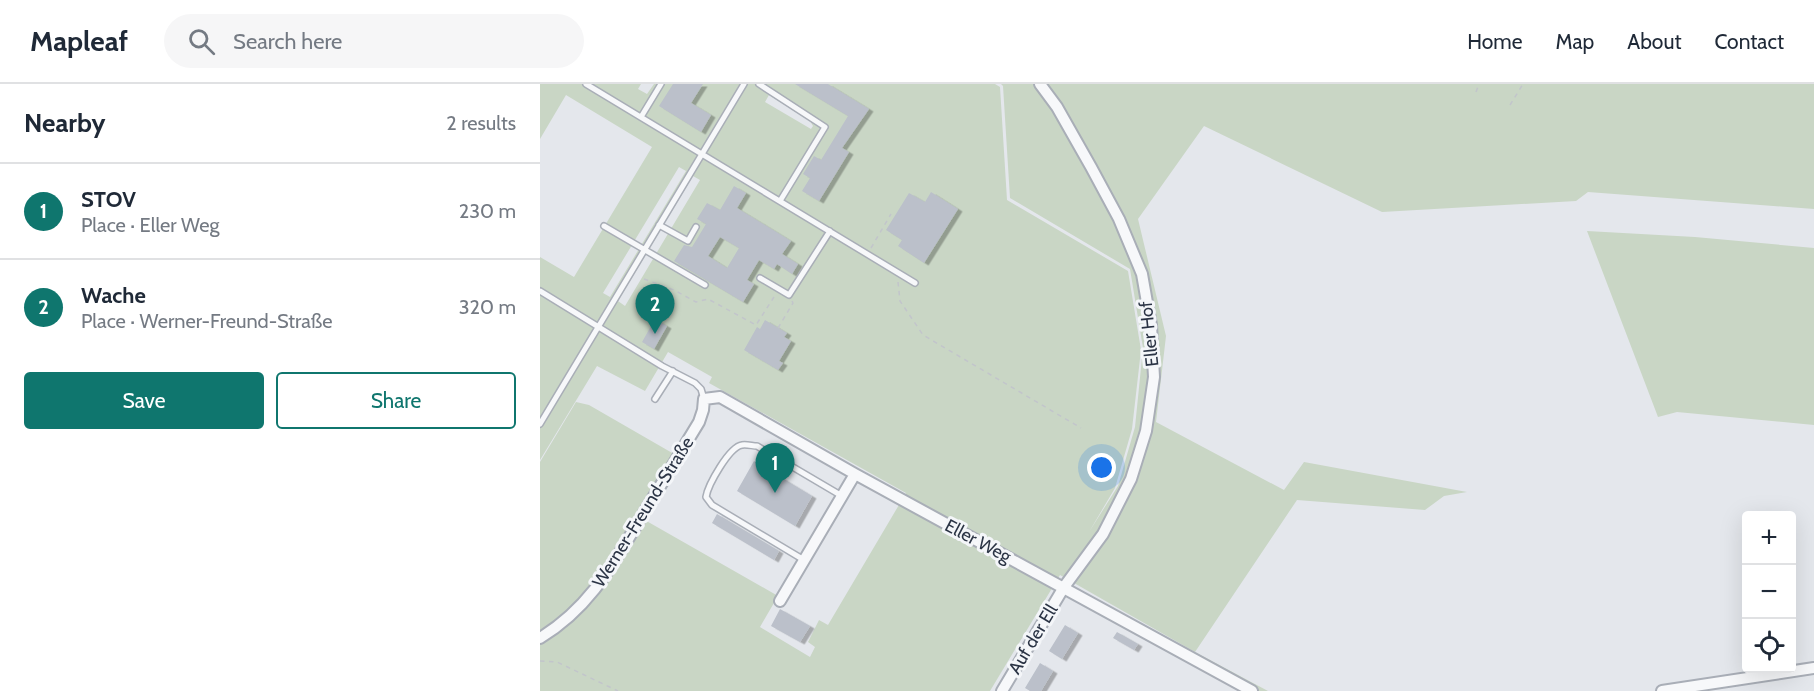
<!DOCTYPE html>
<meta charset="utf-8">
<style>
:root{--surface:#fff;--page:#f6f6f7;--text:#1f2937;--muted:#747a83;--line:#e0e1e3;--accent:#0f766e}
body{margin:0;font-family:Cabin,sans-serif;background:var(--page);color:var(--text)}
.controls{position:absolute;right:18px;bottom:18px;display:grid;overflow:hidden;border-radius:6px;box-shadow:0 6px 24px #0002}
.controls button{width:54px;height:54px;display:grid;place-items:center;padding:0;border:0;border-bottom:2px solid var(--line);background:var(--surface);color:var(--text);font:30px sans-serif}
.you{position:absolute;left:562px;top:384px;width:21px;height:21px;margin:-15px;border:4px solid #fff;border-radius:50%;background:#1a73e8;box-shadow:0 0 0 9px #1a73e833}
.badge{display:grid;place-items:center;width:39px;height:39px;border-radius:50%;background:var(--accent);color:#fff;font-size:20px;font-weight:700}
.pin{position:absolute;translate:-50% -50px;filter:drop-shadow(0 2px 3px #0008)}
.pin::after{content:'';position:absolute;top:32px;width:21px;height:18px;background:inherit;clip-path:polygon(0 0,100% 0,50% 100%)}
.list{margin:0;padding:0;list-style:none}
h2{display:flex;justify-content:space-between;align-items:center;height:78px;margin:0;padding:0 24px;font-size:26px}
h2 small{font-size:20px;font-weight:400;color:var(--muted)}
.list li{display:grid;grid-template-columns:39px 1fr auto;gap:18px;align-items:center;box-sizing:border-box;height:96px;padding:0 24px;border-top:2px solid var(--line)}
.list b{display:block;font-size:22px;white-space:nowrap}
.list p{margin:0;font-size:20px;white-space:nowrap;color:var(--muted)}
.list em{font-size:20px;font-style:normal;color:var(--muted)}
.actions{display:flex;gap:12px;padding:18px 24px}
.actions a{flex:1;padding:14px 0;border:2px solid var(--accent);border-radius:6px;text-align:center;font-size:21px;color:var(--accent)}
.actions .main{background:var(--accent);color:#fff}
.icon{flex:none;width:33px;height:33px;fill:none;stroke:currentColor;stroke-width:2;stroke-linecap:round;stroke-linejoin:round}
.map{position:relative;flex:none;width:1274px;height:607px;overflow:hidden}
header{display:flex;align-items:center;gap:36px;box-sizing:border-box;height:84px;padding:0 30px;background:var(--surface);border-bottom:2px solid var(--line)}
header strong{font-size:28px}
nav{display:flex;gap:33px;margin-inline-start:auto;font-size:21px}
.search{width:420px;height:54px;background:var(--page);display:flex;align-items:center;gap:15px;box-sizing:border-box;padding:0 21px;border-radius:33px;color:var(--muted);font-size:22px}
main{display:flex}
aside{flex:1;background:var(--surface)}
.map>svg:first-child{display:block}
</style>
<header>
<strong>Mapleaf</strong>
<div class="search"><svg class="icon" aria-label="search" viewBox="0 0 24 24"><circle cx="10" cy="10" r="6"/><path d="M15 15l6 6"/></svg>Search here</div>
<nav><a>Home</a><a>Map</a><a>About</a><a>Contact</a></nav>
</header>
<main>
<aside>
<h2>Nearby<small>2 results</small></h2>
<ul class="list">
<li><span class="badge">1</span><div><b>STOV</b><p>Place · Eller Weg</p></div><em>230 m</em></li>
<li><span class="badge">2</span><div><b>Wache</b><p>Place · Werner-Freund-Straße</p></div><em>320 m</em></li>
</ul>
<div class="actions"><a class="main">Save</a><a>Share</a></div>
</aside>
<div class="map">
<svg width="1274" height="607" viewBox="0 0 1274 607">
<defs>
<filter id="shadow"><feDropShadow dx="4.5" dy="2.5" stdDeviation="0" flood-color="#0004"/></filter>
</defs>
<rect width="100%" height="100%" fill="#e4e7ec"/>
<path fill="#c9d6c5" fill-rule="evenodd" d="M 0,0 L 101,0 L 98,5 L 107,10 L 114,0 L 455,0 L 460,3 L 467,116 L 588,187 L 601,266 L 592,345 L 575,404 L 549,448 L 578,402 L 595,343 L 603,264 L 590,185 L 470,114 L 463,2 L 461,0 L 1274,0 L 1274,125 L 1048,108 L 1036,117 L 842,128 L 664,42 L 598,135 L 626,252 L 616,338 L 744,406 L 764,378 L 927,408 L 904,412 L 885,426 L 757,416 L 655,568 L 728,607 L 700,607 L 655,568 L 520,491 L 450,607 L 0,607 L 0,378 L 36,318 L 49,321 L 134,370 L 96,431 L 238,512 L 220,543 L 270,573 L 275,563 L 268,558 L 279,536 L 288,541 L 366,409 L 169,299 L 172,293 L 128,268 L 105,307 L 57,282 L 0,376 L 0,173 L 34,193 L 112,63 L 26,11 L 0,55 ZM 229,11 L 270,37 L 273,42 L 271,45 L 225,18 ZM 139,83 L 146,87 L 70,213 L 63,209 ZM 153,92 L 160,96 L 85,222 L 78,217 Z
M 1047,147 L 1155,153 L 1274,164 L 1274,341 L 1137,328 L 1118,333 Z"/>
<path fill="#bbc0ca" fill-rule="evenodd" filter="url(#shadow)" d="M 133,0 L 163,0 L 151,19 L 171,31 L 161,48 L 119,22 Z
M 255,0 L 288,0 L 329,25 L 302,64 L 309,68 L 279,117 L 262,107 L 270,94 L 263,90 L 274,72 L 281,76 L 308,32 Z
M 194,102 L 206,109 L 197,124 L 251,157 L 242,170 L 258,180 L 252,190 L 237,180 L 234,185 L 219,176 L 207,196 L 214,200 L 203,218 L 134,177 L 144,161 L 152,163 L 166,140 L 157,135 L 167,119 L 180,126 ZM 180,153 L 199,164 L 187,184 L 168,172 Z
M 391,108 L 418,125 L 384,179 L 358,162 L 362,156 L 346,146 L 369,109 L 385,118 Z
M 115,235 L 127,242 L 114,265 L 102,258 Z
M 225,236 L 247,249 L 244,253 L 251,257 L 239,277 L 243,279 L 238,286 L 204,266 L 217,243 L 220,245 Z
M 214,377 L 272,412 L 255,442 L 197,407 Z
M 177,430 L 239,467 L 234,476 L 172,439 Z
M 240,525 L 270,542 L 260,558 L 231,542 Z
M 525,541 L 538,549 L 522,575 L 509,567 Z
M 577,548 L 598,560 L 594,566 L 573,554 Z
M 500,579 L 513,587 L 501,607 L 490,607 L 485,604 Z"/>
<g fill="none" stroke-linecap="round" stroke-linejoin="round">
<g stroke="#a9aeb7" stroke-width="8">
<path id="lane" d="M 46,0 L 375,199
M 219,0 L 285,43 L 240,117
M 101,33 L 121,0
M 119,141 L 148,157 L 156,143
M 64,142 L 165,201
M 220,194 L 249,211 L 290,147
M 0,207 L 122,282 L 155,299 L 161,305 L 164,315
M 115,315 L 133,287
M 0,340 L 204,0
M 264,476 L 172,421 L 166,413 C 168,401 189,363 202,361 C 206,360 213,362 217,362 L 302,412"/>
</g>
<g stroke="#a9aeb7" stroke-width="14">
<path id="street" d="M 240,517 L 315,390
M 0,554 C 50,524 73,480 102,432 C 121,401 140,369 159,338 L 163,326 L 164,315 L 180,313 L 315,390 L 712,607
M 462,607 L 524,503 L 563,450 L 591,395 L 606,347 L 614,293 L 611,241 L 602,190 L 579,135 L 551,83 L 517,23 L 500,0
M 1122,607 L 1274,584"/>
</g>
<path stroke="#c2c5cb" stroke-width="1.5" stroke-dasharray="4.5 4.5" stroke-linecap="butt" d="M 936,8 L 939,0
M 970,21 L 983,0
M 331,164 L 351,130
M 104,195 L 134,206 L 156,218 L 168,215 L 216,241 L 234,213
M 358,198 L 360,217 L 383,251 L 541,344
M 238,244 L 253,219 L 252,217
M 0,577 L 17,578 L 78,607"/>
<use href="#lane" stroke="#f7f8fa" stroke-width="5"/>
<use href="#street" stroke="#f7f8fa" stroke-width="10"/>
</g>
<g text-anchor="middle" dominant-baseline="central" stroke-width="6" stroke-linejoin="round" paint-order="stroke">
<g font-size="18" fill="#2b3445" stroke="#f4f6f9">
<text transform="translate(609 250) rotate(-96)">Eller Hof</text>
<text transform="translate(103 428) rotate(-58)">Werner-Freund-Straße</text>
<text transform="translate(438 457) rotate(28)">Eller Weg</text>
<text transform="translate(493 555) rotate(-59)">Auf der Ell</text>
</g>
</g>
</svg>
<div class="controls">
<button>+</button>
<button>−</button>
<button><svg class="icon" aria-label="locate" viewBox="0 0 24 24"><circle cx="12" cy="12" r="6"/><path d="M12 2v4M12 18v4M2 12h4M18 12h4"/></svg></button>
</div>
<div class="you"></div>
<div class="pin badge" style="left:235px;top:409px">1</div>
<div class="pin badge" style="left:115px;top:250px">2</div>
</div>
</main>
